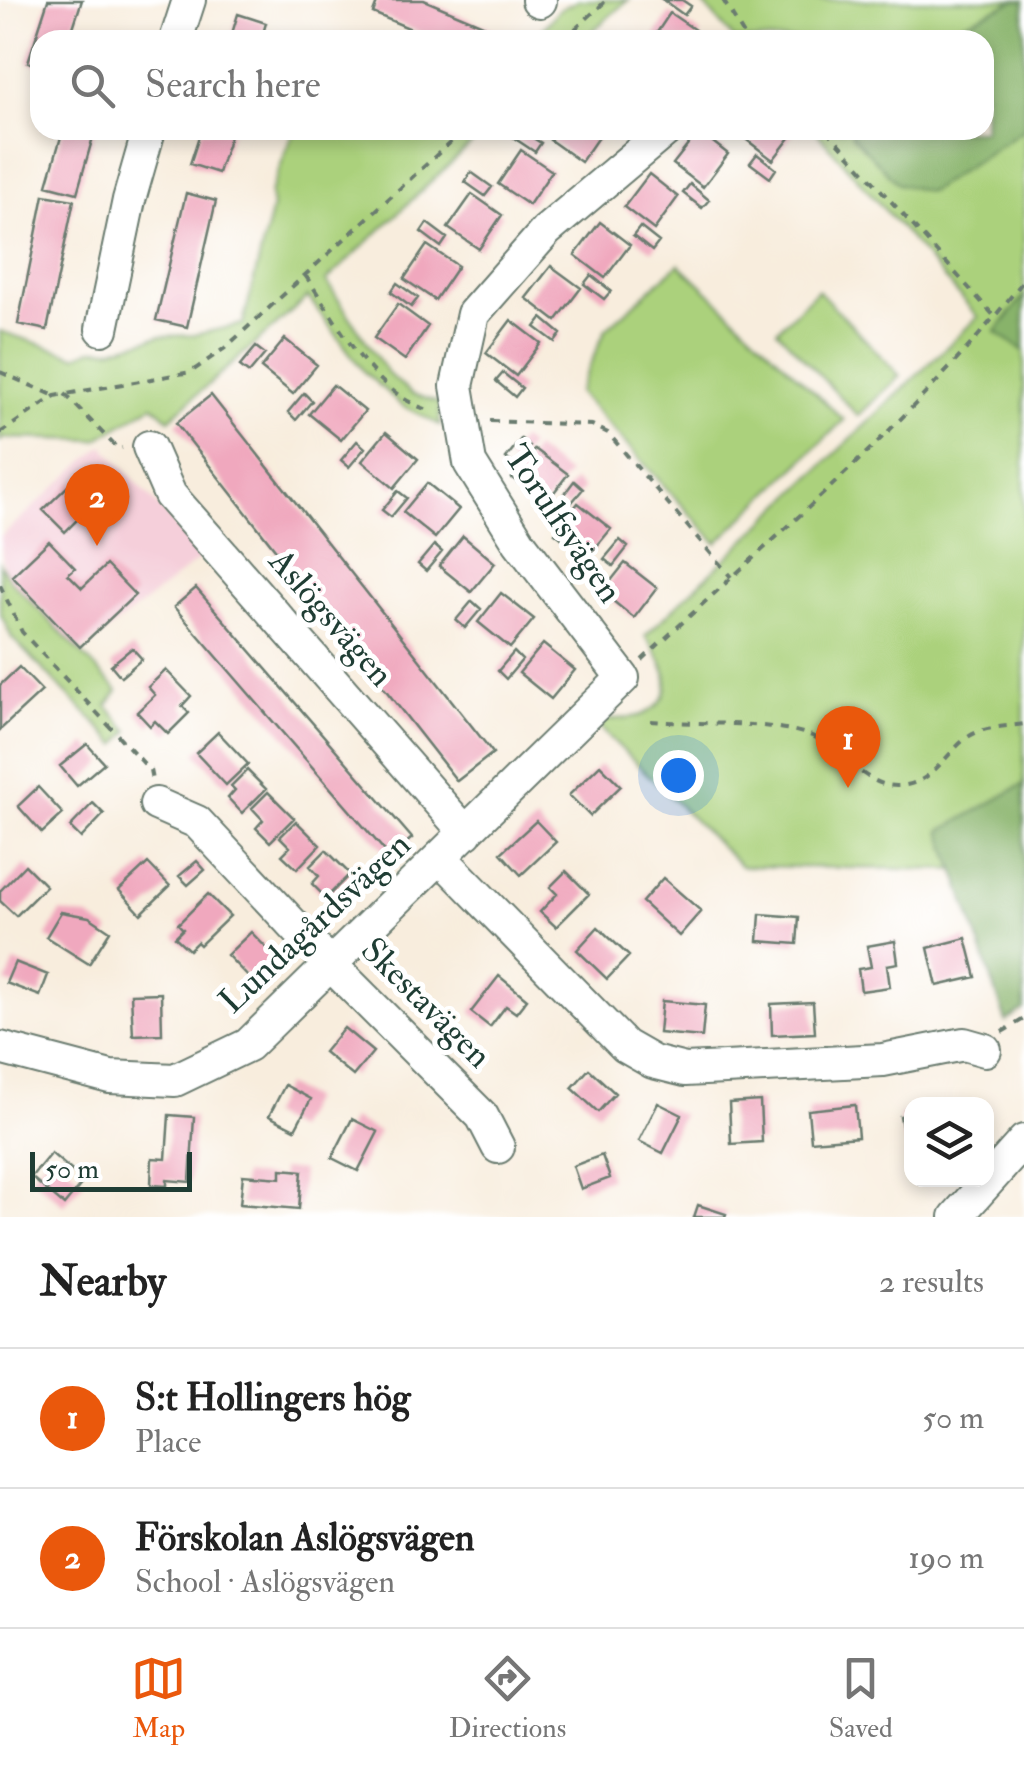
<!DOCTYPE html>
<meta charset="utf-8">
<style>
:root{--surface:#fff;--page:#f2f2f2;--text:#222;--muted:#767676;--line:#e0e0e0;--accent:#ea580c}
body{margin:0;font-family:"IM FELL Double Pica",serif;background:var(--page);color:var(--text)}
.controls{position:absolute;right:30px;bottom:30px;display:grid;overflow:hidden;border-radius:20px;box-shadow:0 5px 15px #0003}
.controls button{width:90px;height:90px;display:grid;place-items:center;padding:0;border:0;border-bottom:2px solid var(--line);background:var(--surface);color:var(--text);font:50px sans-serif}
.scale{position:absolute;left:30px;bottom:25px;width:162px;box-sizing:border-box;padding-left:10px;border:5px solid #1f3d34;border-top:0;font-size:28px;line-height:35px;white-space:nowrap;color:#1f3d34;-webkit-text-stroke:8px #fff;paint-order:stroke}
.you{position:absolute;left:678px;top:775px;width:35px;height:35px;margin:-25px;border:8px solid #fff;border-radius:50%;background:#1a73e8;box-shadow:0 0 0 15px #1a73e833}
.badge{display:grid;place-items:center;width:65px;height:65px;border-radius:50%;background:var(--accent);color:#fff;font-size:32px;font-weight:700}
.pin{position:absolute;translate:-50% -82px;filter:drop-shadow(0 2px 5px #0008)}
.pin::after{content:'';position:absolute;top:52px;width:35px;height:30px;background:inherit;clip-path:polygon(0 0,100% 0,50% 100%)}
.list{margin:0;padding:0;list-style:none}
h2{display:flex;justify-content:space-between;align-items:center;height:130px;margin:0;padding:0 40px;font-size:42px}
h2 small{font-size:32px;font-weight:400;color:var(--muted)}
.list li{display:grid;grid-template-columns:65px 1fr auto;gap:30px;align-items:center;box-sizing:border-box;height:140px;padding:0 40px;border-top:2px solid var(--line)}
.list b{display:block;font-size:38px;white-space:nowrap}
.list p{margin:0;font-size:32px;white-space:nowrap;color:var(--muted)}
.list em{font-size:32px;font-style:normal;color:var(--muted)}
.icon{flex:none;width:55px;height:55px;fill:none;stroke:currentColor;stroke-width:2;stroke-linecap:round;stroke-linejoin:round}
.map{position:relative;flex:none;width:1024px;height:1217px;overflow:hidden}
.search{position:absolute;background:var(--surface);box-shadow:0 5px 15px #0003;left:30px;right:30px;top:30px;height:110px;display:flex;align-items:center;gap:25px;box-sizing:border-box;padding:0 35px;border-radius:30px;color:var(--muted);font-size:38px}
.sheet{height:410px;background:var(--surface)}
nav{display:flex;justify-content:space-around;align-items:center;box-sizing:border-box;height:140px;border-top:2px solid var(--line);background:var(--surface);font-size:28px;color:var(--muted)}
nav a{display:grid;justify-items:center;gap:5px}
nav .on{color:var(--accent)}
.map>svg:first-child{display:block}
</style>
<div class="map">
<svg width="1024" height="1217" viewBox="0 0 1024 1217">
<rect width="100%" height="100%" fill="#fff"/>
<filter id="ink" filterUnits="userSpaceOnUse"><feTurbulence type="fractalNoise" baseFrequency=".01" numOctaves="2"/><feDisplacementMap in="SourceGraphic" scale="20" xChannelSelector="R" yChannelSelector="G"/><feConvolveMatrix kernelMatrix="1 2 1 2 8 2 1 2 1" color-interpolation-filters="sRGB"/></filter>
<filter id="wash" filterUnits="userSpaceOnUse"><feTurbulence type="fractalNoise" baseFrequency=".0048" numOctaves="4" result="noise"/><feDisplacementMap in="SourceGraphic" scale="40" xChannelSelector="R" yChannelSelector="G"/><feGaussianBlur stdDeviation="2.25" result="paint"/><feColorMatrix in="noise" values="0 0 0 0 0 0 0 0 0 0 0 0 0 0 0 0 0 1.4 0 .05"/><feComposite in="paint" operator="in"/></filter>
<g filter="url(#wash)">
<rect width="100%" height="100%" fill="#f8eddd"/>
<path fill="#f5cfda" d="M 103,445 L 203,556 L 78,655 L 5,581 L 0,537 Z"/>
<path fill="#abd17b" stroke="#658758" stroke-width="2.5" d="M 579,0 L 628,0 L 582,40 L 534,40 L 559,10 Z
M 700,0 L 1024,0 L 1024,784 L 941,831 L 955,870 L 741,866 L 595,723 C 610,717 628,720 642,715 C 684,697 665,662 645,636 L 978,317 L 815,130 L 984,130 L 984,40 L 735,40 Z
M 294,130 L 486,130 L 326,281 L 388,374 L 412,394 L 439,403 L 440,425 L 401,405 L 364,372 L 308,297 L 169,419 L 153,405 L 96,440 L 4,438 L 0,441 L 0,331 L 76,356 L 93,349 L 112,349 L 160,336 L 194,335 L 243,324 L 272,208 L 270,194 Z
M 679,264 L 844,420 L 717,543 L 578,392 L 606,329 Z
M 818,290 L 900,376 L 858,416 L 777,330 Z
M 0,564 L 9,579 L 118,691 L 107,706 L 129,731 L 117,745 L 12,638 L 0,612 Z"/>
<path fill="#88b36b" stroke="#547850" stroke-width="2.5" d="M 1016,0 L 1024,0 L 1024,129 L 929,192 L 898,184 L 852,136 L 851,130 L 984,130 L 984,40 L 926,40 Z
M 1024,296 L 1024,351 L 996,332 Z
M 1024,784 L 1024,1010 L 1006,1021 L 941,831 Z"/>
<g id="blocks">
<path fill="#f0a8be" d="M 48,0 L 82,0 L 69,40 L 40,40 L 40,66 L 28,62 Z
M 378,0 L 424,0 L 504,34 L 501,40 L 437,40 L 373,13 Z
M 663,0 L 682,0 L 691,6 L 684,15 Z
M 670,13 L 701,34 L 697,40 L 652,40 Z
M 238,14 L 266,23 L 261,40 L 230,40 Z
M 63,130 L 95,130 L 77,193 L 47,185 Z
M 201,130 L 232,130 L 218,173 L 190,164 Z
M 520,130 L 541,143 L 535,152 L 514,138 Z
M 557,130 L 603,130 L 581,162 L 550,140 Z
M 749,130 L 796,130 L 773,160 L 743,137 Z
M 699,131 L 728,154 L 703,187 L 673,164 Z
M 521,150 L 552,171 L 529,205 L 498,184 Z
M 757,154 L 776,169 L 770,178 L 750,163 Z
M 471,172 L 492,187 L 485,196 L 465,182 Z
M 649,174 L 678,197 L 654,230 L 624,207 Z
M 690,184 L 709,200 L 702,208 L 683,193 Z
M 186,193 L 216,201 L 187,327 L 156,320 Z
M 472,194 L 502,215 L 479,249 L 448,228 Z
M 44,195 L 74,200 L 47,330 L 18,324 Z
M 600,222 L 630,245 L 605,278 L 575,255 Z
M 427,223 L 447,238 L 441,247 L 421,232 Z
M 640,227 L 659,242 L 652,251 L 633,236 Z
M 427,245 L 458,266 L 435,300 L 404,279 Z
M 551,266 L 581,288 L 556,321 L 526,298 Z
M 591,275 L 611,291 L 604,299 L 584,284 Z
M 397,283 L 418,298 L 411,307 L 391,292 Z
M 398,304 L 428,326 L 405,360 L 374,338 Z
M 542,318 L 561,334 L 555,342 L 535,327 Z
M 511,320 L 541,343 L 516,376 L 486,353 Z
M 285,339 L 317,365 L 293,394 L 261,368 Z
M 256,347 L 265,354 L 249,373 L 240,366 Z
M 503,373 L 522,388 L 515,397 L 496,381 Z
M 333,385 L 365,411 L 341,440 L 309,414 Z
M 304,393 L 312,401 L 296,420 L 288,412 Z
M 211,395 L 493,753 L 457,781 L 176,423 Z
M 386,432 L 418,459 L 394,488 L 362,461 Z
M 521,439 L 530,446 L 514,465 L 506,458 Z
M 357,441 L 365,448 L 349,467 L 341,460 Z
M 535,449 L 568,474 L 545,504 L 512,478 Z
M 574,481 L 583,489 L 567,508 L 559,501 Z
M 72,482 L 93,504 L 65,532 L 43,510 Z
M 427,483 L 459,509 L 435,538 L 403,512 Z
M 398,491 L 407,498 L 391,517 L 382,510 Z
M 578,503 L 611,529 L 587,558 L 555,533 Z
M 463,536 L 495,563 L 471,592 L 439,566 Z
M 620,540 L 628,547 L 613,566 L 604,559 Z
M 49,541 L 75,568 L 68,574 L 82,588 L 106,565 L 135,595 L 80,647 L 12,576 Z
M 434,545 L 442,552 L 426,571 L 418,564 Z
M 625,563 L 657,588 L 634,618 L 602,592 Z
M 196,588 L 412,838 L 390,857 L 174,607 Z
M 501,593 L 534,619 L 510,648 L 478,622 Z
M 472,601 L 481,609 L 465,628 L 456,620 Z
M 543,644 L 575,670 L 551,699 L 519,673 Z
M 132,648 L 142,659 L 121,677 L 111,665 Z
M 514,652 L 522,660 L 506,679 L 498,671 Z
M 19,667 L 42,691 L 0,730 L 0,685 Z
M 166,670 L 191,696 L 182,706 L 189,713 L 168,734 L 155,721 L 150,726 L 137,712 L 155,695 L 148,687 Z
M 218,732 L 248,764 L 226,785 L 196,753 Z
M 87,744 L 104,763 L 77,786 L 60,766 Z
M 600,765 L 621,786 L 590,816 L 569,795 Z
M 247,770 L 266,789 L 242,813 L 228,798 L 235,790 L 231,786 Z
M 38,787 L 63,814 L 42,833 L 18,806 Z
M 268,792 L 294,818 L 270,842 L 256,828 L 263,820 L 252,808 Z
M 93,803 L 104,814 L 81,838 L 70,827 Z
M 296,821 L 320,845 L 297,869 L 282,855 L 290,847 L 280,837 Z
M 536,821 L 556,842 L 521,875 L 501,853 Z
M 326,850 L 350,874 L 326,898 L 312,884 L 319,876 L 310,866 Z
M 197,861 L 205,870 L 188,885 L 179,876 Z
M 148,863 L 170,886 L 141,914 L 119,890 Z
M 25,865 L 46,886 L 16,916 L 0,901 L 0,891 Z
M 566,871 L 589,894 L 556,927 L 540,912 L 557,894 L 550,887 Z
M 663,878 L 701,911 L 679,936 L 642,902 Z
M 208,894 L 230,916 L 200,945 L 197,942 L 189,950 L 175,937 L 183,929 L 178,924 Z
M 61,912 L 89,917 L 110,931 L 89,964 L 46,937 Z
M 760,914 L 799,917 L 797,944 L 758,941 Z
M 598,927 L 629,956 L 607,979 L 577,950 Z
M 251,932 L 279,961 L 255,984 L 227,955 Z
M 966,938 L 976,977 L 937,986 L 928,948 Z
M 895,941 L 898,963 L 887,965 L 890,987 L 861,991 L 858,969 L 871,967 L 867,946 Z
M 15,962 L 48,975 L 40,996 L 6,983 Z
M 499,976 L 527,999 L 516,1013 L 506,1006 L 490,1027 L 471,1012 Z
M 161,993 L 162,1034 L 133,1035 L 131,994 Z
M 662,1001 L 705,1005 L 702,1037 L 659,1033 Z
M 813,1002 L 815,1033 L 772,1035 L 771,1004 Z
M 344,1028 L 373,1052 L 353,1076 L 324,1052 Z
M 589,1069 L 615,1093 L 598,1112 L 572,1088 Z
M 285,1085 L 311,1099 L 295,1129 L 269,1116 Z
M 760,1101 L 762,1142 L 731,1144 L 729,1103 Z
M 658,1103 L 682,1115 L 663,1153 L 639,1141 Z
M 855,1105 L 858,1137 L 811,1141 L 808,1110 Z
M 911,1114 L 911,1141 L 905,1142 L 900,1116 Z
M 169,1115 L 194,1117 L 190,1182 L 167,1180 L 167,1186 L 151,1185 L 152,1158 L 166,1159 Z
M 352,1119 L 378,1132 L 358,1171 L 332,1158 Z
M 51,1153 L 84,1181 L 64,1205 L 31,1177 Z
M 602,1155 L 610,1178 L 581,1189 L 573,1166 Z
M 281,1169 L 302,1171 L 299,1209 L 240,1204 L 243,1175 L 281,1178 Z
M 698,1205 L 726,1214 L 725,1217 L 694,1217 Z"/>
</g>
</g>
<g filter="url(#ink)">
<use href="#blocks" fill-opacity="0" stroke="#6b7b6f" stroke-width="2.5"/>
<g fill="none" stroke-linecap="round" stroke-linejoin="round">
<g stroke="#6b7b6f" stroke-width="36">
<path id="minor" d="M 538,0 L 540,1
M 176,40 L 189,0
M 102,329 L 129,200 L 149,130
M 149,447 L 170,495 L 466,833
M 156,804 L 197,822 L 329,963 L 482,1116 L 498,1147
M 441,858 L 625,1046 L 653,1062 L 685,1070 L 883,1060 L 964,1044 L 985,1050
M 0,1048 L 110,1077 L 175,1080 L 248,1045 L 623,678 L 519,542 L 470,463 L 457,386 L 473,314 L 546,231 L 666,130
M 956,1217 L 1024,1141"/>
</g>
<path stroke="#6b7b6f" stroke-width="4" stroke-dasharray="8 8" stroke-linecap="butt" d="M 723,0 L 747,40
M 563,40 L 607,0
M 827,130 L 995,317
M 305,275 C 338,322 372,395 432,411
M 0,372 L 55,396
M 65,394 L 118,449 L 122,448
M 490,421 L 592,425 L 608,433 L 731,577
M 0,433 L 55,396 L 191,372 L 225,348 L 464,130
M 0,585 L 22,632 L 150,770 L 152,780
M 642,660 C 772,538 914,422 1024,280
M 651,721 C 697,725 770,720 812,736 C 842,748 863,787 898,786 C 931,785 943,757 965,739 C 982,726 1004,727 1024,724
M 1002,1032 L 1024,1019"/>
<use href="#minor" stroke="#fff" stroke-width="32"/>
</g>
</g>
<g text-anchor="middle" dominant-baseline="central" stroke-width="10" stroke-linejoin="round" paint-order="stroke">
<g font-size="35" fill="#1f3d34" stroke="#fff">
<text transform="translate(563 524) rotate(56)">Torulfsvägen</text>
<text transform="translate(331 618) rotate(49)">Aslögsvägen</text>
<text transform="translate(315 923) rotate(-43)">Lundagårdsvägen</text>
<text transform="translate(426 1003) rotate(45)">Skestavägen</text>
</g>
</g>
</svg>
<div class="controls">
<button><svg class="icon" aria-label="layers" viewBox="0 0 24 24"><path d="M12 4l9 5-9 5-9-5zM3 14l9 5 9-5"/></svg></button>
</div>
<div class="scale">50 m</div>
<div class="you"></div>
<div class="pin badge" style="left:848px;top:788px">1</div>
<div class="pin badge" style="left:97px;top:546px">2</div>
<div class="search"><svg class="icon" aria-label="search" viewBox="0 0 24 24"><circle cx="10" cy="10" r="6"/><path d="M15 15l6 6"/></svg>Search here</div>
</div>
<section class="sheet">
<h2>Nearby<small>2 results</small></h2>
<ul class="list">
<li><span class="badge">1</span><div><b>S:t Hollingers hög</b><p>Place</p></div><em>50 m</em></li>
<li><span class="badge">2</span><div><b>Förskolan Aslögsvägen</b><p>School · Aslögsvägen</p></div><em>190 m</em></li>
</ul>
</section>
<nav>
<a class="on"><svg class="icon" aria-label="map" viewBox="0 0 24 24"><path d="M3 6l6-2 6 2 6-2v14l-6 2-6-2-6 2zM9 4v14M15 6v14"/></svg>Map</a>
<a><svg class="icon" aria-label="directions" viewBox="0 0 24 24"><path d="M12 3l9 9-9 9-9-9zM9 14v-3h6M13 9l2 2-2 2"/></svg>Directions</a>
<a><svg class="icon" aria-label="saved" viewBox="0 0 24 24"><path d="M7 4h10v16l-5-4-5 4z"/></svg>Saved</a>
</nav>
